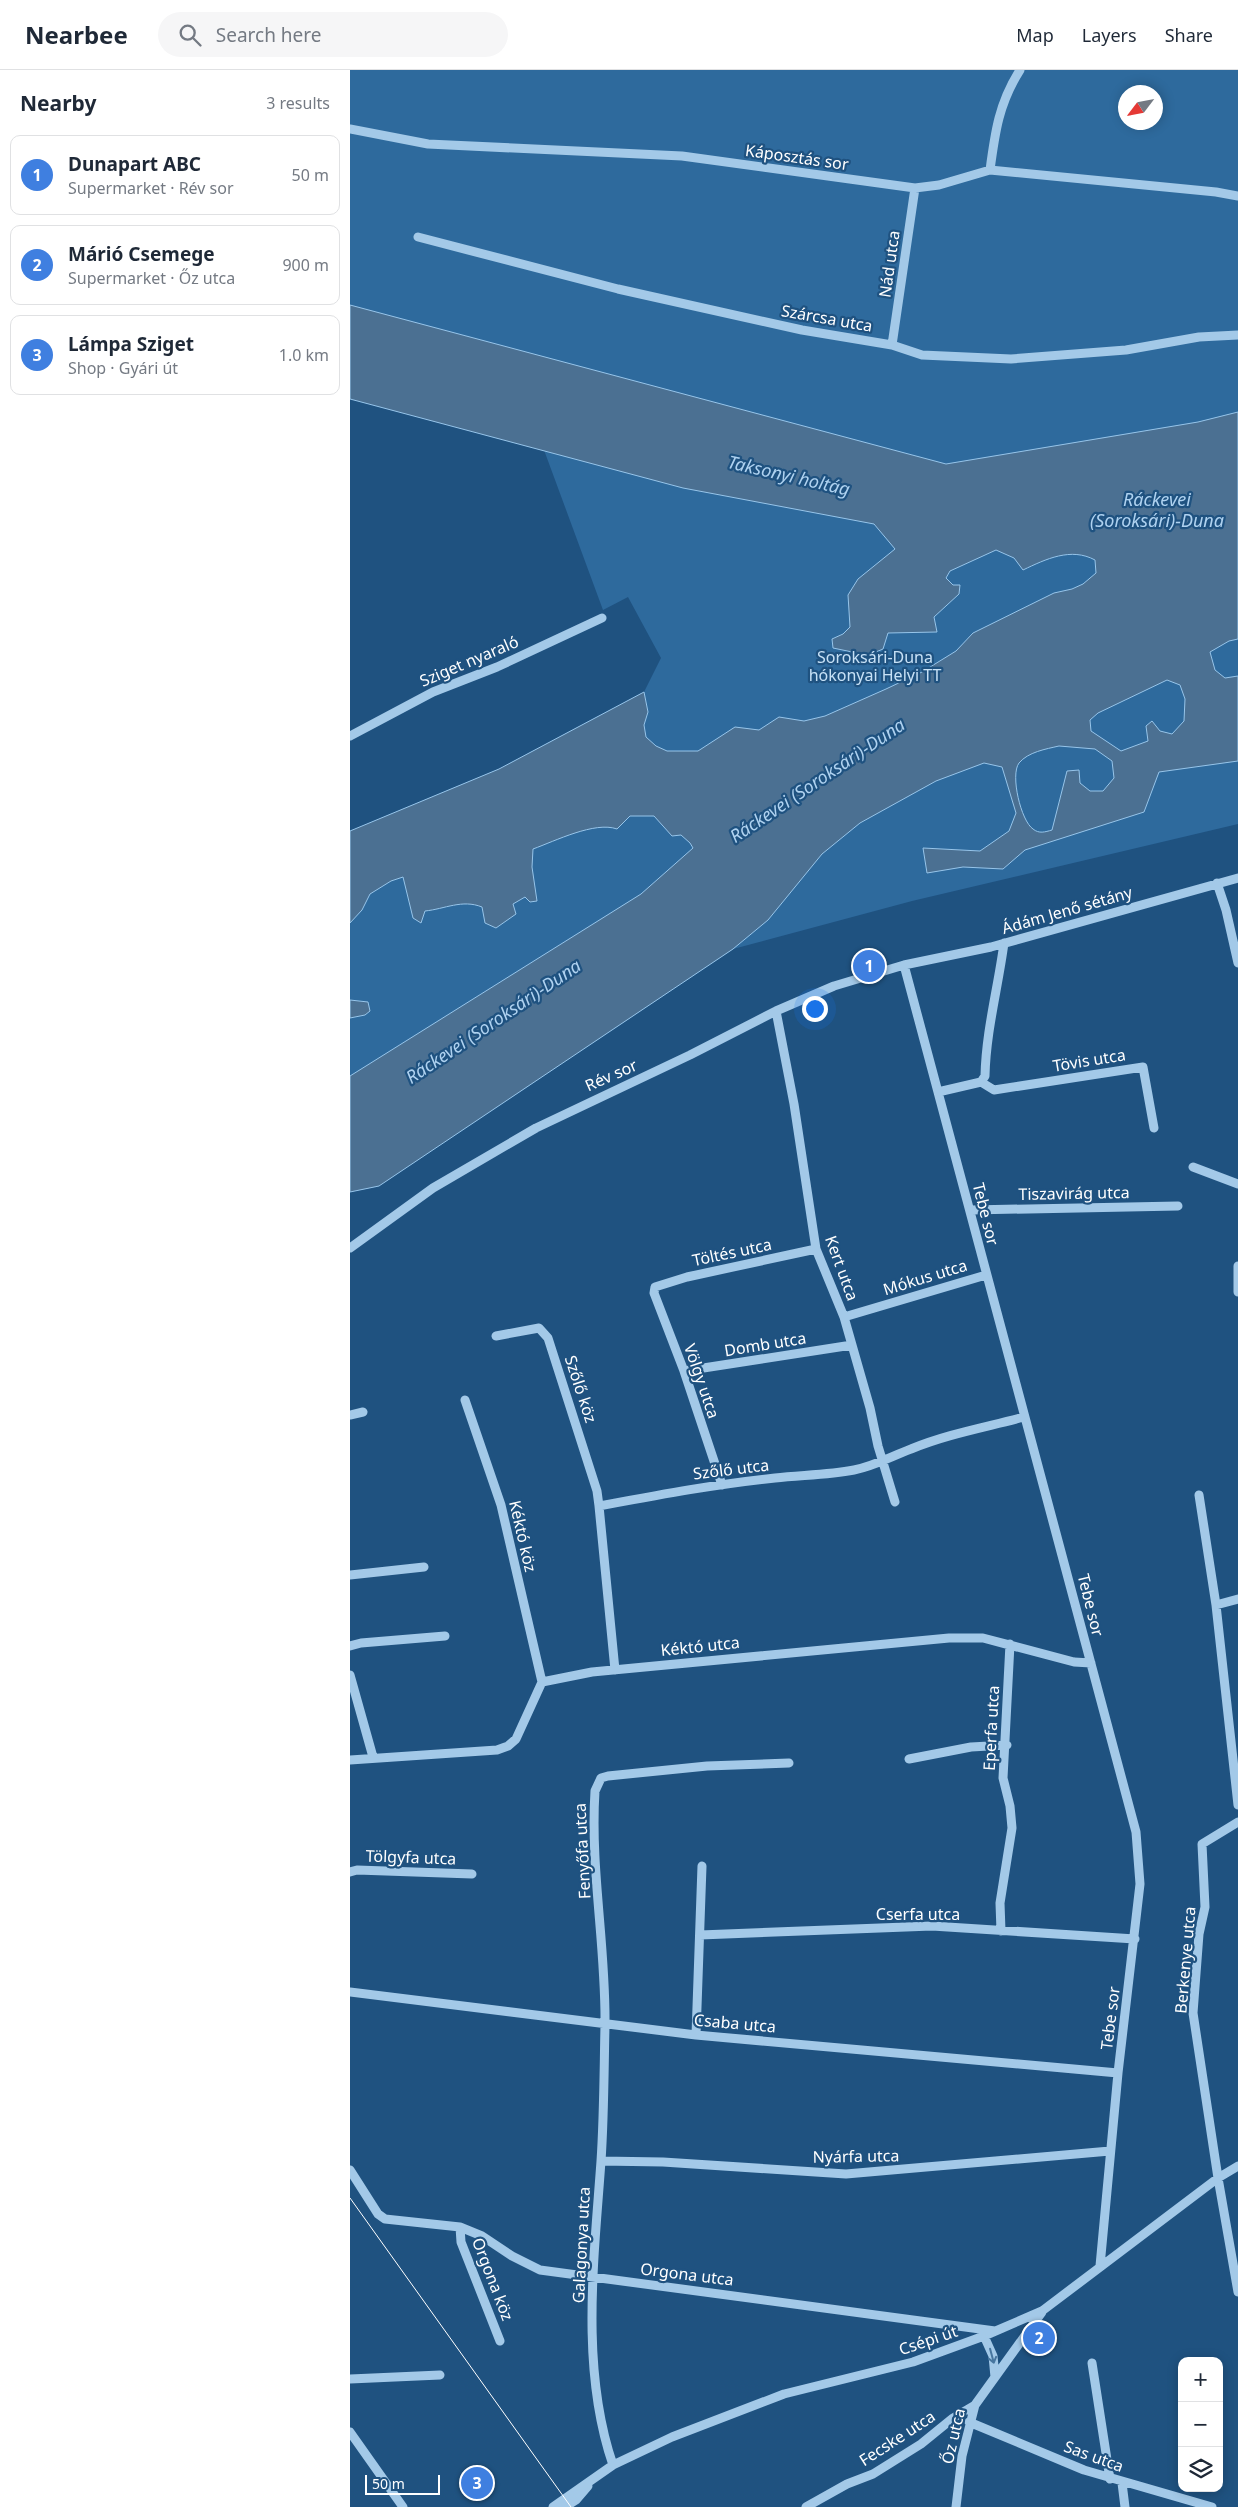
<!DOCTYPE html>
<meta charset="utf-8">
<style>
:root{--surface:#fff;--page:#f6f6f7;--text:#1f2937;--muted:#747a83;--line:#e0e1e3;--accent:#806c4b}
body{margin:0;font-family:"Noto Sans",sans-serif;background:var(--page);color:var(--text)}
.controls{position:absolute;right:15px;bottom:15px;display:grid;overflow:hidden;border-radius:10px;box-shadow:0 2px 12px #0003}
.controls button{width:45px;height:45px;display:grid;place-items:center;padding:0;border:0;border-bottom:1px solid var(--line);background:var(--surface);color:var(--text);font:25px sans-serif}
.compass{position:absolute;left:768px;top:15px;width:45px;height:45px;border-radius:50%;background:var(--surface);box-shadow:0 2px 12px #0003;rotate:238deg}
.scale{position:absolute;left:15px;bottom:12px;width:75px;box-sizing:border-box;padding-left:5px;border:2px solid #fff;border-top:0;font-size:14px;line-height:18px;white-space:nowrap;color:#fff;-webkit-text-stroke:4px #1f5280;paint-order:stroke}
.you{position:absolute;left:464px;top:938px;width:18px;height:18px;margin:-12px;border:4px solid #fff;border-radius:50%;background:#1a73e8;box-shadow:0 0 0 8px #1a73e833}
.badge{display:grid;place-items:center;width:32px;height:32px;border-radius:50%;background:var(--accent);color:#fff;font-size:16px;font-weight:700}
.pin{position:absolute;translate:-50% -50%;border:2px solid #fff;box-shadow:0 1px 5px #0006}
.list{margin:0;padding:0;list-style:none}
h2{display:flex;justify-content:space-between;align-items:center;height:65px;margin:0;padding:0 20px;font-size:21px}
h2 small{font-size:16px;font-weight:400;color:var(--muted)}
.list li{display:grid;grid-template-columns:32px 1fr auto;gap:15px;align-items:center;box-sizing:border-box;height:80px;margin:0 10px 10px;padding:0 10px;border:1px solid var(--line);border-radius:10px}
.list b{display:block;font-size:19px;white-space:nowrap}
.list p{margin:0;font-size:16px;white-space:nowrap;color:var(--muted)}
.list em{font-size:16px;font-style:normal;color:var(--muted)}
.icon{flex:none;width:28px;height:28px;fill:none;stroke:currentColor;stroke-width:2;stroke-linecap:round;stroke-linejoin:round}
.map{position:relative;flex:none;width:888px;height:2437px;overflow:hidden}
header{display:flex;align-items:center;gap:30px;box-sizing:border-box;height:70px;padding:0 25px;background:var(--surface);border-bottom:1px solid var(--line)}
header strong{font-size:24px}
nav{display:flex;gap:28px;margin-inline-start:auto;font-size:18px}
.search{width:350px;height:45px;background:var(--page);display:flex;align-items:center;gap:12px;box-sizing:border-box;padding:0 18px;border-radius:28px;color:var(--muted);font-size:19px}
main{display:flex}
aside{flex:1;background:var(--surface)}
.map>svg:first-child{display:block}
</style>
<header>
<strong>Nearbee</strong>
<div class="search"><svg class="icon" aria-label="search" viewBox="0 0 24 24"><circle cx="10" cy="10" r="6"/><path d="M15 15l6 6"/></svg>Search here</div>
<nav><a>Map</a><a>Layers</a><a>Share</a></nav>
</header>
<main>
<aside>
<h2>Nearby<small>3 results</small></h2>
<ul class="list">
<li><span class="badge" style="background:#3f7fe0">1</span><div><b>Dunapart ABC</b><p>Supermarket · Rév sor</p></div><em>50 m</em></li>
<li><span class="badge" style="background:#3f7fe0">2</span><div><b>Márió Csemege</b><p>Supermarket · Őz utca</p></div><em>900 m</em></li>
<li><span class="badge" style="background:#3f7fe0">3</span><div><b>Lámpa Sziget</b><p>Shop · Gyári út</p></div><em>1.0 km</em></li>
</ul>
</aside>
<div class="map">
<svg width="888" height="2437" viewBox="0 0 888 2437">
<rect width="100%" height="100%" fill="#1f5280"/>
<path fill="#2e6a9d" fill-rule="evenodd" d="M 0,0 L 888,0 L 888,754 L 562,831 L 383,879 L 29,1116 L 0,1122 L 0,761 L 149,699 L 294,622 L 311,588 L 278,527 L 253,540 L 194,380 L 0,329 ZM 776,22 L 806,22 L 806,52 L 776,52 Z"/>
<path fill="#4b7092" stroke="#97c5ea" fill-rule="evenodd" d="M 0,235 L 596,394 L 848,352 L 888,342 L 888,569 L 879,571 L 860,582 L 865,600 L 875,608 L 888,606 L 888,691 L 809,702 L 794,742 L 675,780 L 653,799 L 613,797 L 577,803 L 573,778 L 630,781 L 659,761 L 666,743 L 652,697 L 634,693 L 586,711 L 510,753 L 472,784 L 418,850 L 383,879 L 29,1116 L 0,1122 L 0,1006 L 291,824 L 343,778 L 340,773 L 331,765 L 322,766 L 304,746 L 280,746 L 267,759 C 245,751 205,771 183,779 L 182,797 L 187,831 L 180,832 L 175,827 L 163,834 L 166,844 L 146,858 L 135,853 L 132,837 C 112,829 95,839 75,841 L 71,853 L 63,848 L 53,807 L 41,811 L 20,824 L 12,840 L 0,853 L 0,761 L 149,699 L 294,622 L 298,642 L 294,655 L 296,667 L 306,676 L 317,681 L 348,681 L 385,657 L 409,660 L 429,647 L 454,651 L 475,646 L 536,619 L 572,602 L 606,581 L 623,563 L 704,523 L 722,519 L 733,514 L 746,503 L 745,490 C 721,477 696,489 673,500 L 664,488 L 646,480 L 600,501 L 596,508 L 603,515 L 610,515 L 609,524 L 584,547 L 587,562 L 538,563 L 533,579 L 514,587 L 507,583 L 483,578 L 482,569 L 493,564 L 500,557 L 498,525 L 508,509 L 545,479 L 524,454 L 333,418 L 0,329 ZM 817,610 L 830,615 L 835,629 L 834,651 L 822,664 L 810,661 L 802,651 L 796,656 L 798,671 L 771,681 L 741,661 L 740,650 L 748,643 ZM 709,676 L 745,679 L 762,691 L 764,708 L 753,721 L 740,721 L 730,713 L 729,700 L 717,701 L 702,760 C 695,762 689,764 683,759 C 671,751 660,705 669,693 C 678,682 696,679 709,676 Z
M 0,930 L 18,932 L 20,941 L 15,945 L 0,948 Z"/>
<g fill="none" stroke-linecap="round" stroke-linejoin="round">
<path stroke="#a3c9e8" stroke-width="9" d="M 0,59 L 78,74 L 332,86 L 565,118 L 589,115 L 640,100 L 866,122 L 888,126
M 640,100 C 645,62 649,33 670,0
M 68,167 L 268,219 L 452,260 L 542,275 L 572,285 L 661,289 L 776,280 L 849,267 L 888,265
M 542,275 L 565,118
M 0,666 L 83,622 L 147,597 L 252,548
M 867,813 L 876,840 L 888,893
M 554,895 L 786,1762 L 790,1814 L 768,2003 L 750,2196
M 426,941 L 444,1034 L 466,1179 L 494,1247 L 520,1338 L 528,1376 L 545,1432
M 631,1012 L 644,1020 L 793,997 L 804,1058
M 588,1022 L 631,1012 L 635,1006 C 636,961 648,918 654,873
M 843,1097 L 888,1114
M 621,1140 L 828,1136
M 0,1178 L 83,1118 L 186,1058 L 340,985 L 426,941 L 484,916 L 554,895 L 641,877 L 888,808
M 888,1196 L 888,1222
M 494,1247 L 636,1205
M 146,1266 L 189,1258 L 198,1268 L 247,1421 L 249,1436
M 334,1301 L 502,1275
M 115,1330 L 151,1435 L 192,1612
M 0,1345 L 13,1342
M 372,1415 L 334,1301 L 304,1223 L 305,1217 L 337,1207 L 466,1179
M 849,1425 L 866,1535 L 888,1735
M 0,1505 L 74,1497
M 866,1535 L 888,1529
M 0,1576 L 11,1573 L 95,1566
M 265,1600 L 249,1436 C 308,1425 366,1414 425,1408 C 452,1405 478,1405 504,1400 C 525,1396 542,1386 561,1379 C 597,1364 637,1357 674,1347
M 0,1605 L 23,1687
M 559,1689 L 621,1677 L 657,1675
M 0,1690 L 147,1680 L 158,1676 L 166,1669 L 192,1612 L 242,1602 L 599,1568 L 633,1568 L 724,1592 L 741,1593
M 888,1752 L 852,1774 L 855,1837 L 849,1864 L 843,1943 L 868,2108 L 888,2222
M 0,1802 L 7,1800 L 122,1804
M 651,1861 L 650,1833 L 662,1758 L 660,1736 L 653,1708 L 660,1574
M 350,1865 L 582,1856 L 785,1869
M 0,1922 L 346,1965 L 768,2003
M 346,1965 L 352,1796
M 251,2091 L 313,2092 L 496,2104 L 760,2081
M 0,2100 L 28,2144 L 35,2149 L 110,2157 L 132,2166 L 162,2186 L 190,2200 L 645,2261
M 110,2157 L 111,2172 L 150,2271
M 634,2266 L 643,2286 L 645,2307
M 742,2293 L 760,2409
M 0,2309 L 90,2305
M 619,2352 L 734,2400 L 862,2437
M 0,2362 L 53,2437
M 263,2395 C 230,2299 244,2190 251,2091 C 254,2047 254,1999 255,1955 C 256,1876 240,1799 245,1721 L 251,1708 L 258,1706 L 357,1696 L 439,1693
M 772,2413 L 775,2437
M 203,2437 L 263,2395 L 322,2367 L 434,2324 L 563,2292 L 634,2266 L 692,2241 L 868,2108 L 888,2096
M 215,2437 L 226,2430 L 238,2416
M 456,2437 L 497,2414 L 523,2404 L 571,2374 L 603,2348 L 625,2335
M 606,2437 L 612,2386 L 625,2335 L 692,2242"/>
<path stroke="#fff" stroke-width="1" d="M 0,2128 L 221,2437"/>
</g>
<defs><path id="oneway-shaft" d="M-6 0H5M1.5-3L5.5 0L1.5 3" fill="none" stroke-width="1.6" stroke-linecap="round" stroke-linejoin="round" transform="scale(1.25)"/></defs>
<use stroke="#47769f" href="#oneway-shaft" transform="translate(642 2286) rotate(75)"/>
<g text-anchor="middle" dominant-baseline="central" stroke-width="4.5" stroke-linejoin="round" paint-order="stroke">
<g font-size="16" fill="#fff" stroke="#1f5280">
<text transform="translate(447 87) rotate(8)">Káposztás sor</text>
<text transform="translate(539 194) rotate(-82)">Nád utca</text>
<text transform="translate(477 248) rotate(10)">Szárcsa utca</text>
<text transform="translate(119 591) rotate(-23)">Sziget nyaraló</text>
<text transform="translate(717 840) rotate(-16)">Ádám Jenő sétány</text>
<text transform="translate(739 990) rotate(-9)">Tövis utca</text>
<text transform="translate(261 1005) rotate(-24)">Rév sor</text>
<text transform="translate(724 1123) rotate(-1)">Tiszavirág utca</text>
<text transform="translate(636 1144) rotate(76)">Tebe sor</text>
<text transform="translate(382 1182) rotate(-12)">Töltés utca</text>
<text transform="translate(492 1198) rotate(70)">Kert utca</text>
<text transform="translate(575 1207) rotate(-17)">Mókus utca</text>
<text transform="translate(415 1274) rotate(-9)">Domb utca</text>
<text transform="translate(352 1311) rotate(71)">Völgy utca</text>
<text transform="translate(231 1319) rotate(72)">Szőlő köz</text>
<text transform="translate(381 1399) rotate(-7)">Szőlő utca</text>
<text transform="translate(173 1466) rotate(77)">Kéktó köz</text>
<text transform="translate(741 1535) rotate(76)">Tebe sor</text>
<text transform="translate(350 1576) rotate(-6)">Kéktó utca</text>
<text transform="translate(641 1658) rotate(-87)">Eperfa utca</text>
<text transform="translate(232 1781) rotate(-93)">Fenyőfa utca</text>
<text transform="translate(61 1787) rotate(2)">Tölgyfa utca</text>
<text x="568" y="1844">Cserfa utca</text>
<text transform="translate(835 1890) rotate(-85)">Berkenye utca</text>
<text transform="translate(760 1948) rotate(-83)">Tebe sor</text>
<text transform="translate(385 1953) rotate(5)">Csaba utca</text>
<text transform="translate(506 2086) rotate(-1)">Nyárfa utca</text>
<text transform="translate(231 2175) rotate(-87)">Galagonya utca</text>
<text transform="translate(337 2204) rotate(7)">Orgona utca</text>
<text transform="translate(143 2209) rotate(69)">Orgona köz</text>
<text transform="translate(578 2270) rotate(-19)">Csépi út</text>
<text transform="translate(603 2366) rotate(-77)">Őz utca</text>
<text transform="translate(547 2368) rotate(-33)">Fecske utca</text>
<text transform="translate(744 2386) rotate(20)">Sas utca</text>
</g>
<g font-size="16" fill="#c7e1f6" stroke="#1f5280">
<text x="525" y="587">Soroksári-Duna<tspan x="525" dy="18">hókonyai Helyi TT</tspan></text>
</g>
<g font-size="18" font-style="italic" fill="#afd2f0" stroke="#1f5280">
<text transform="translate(439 405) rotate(13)">Taksonyi holtág</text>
<text x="807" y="429">Ráckevei<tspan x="807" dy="21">(Soroksári)-Duna</tspan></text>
<text transform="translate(467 710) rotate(-34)">Ráckevei (Soroksári)-Duna</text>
<text transform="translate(143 951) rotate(-34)">Ráckevei (Soroksári)-Duna</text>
</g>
</g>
</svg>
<div class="controls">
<button>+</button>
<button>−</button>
<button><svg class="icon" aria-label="layers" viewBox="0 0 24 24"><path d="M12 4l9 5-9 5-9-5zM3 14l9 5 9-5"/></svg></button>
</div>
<svg class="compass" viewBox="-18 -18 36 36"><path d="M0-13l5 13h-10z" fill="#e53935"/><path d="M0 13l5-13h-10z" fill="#747a83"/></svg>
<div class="scale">50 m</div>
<div class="you"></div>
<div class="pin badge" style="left:519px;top:896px;background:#3f7fe0">1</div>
<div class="pin badge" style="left:689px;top:2268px;background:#3f7fe0">2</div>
<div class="pin badge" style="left:127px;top:2413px;background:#3f7fe0">3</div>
</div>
</main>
